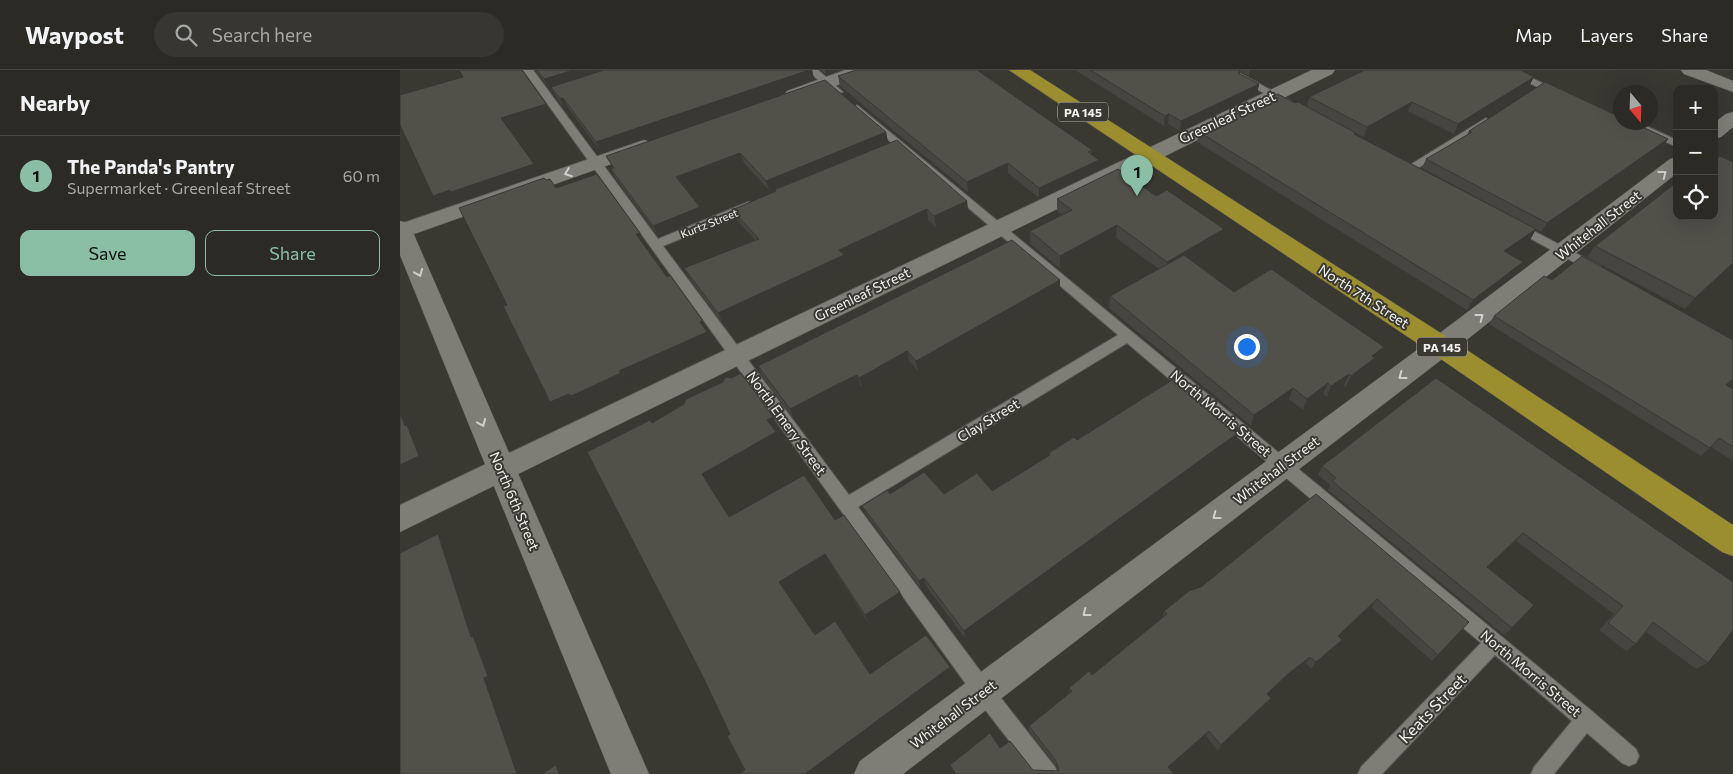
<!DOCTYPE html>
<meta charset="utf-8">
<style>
:root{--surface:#2b2a25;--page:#373632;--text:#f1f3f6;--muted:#a6a7a7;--line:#474642;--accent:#8abfa5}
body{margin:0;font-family:Commissioner,sans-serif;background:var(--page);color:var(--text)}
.controls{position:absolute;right:15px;top:15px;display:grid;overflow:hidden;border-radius:10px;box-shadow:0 5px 20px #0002}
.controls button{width:45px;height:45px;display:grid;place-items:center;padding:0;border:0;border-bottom:1px solid var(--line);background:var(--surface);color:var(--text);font:25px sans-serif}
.compass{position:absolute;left:1213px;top:15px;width:45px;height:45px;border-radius:50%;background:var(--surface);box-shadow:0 5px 20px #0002;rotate:161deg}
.you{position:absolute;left:846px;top:276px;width:18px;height:18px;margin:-12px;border:4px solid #fff;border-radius:50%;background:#1a73e8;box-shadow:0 0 0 8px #1a73e833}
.badge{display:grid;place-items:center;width:32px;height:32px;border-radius:50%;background:var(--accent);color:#111;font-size:16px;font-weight:700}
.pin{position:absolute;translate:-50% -41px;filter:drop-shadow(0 1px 2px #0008)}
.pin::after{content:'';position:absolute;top:26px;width:18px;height:15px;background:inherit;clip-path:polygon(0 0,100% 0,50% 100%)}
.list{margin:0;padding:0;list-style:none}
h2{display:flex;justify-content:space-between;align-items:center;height:65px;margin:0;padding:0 20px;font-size:21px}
h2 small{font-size:16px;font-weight:400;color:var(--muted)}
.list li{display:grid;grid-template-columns:32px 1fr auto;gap:15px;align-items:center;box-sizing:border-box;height:80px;padding:0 20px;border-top:1px solid var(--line)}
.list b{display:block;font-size:19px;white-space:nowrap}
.list p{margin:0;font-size:16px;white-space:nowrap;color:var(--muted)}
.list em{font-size:16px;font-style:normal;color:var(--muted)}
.actions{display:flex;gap:10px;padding:15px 20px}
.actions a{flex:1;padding:11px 0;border:1px solid var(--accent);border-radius:10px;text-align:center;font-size:18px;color:var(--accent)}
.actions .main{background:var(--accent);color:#111}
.icon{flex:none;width:28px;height:28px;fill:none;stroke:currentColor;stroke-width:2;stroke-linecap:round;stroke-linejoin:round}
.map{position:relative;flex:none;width:1333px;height:704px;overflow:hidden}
header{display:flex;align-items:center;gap:30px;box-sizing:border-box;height:70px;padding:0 25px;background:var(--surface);border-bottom:1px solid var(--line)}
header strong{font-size:24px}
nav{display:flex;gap:28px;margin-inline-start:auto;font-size:18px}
.search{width:350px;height:45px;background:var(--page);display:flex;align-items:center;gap:12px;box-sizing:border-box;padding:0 18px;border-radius:28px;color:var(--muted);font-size:19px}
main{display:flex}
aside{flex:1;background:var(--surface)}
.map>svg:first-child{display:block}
</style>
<header>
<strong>Waypost</strong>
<div class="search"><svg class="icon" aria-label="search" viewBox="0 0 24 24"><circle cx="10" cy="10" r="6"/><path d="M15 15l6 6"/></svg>Search here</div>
<nav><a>Map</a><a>Layers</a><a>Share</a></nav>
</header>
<main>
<aside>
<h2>Nearby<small></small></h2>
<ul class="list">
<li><span class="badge">1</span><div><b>The Panda's Pantry</b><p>Supermarket · Greenleaf Street</p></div><em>60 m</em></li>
</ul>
<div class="actions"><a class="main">Save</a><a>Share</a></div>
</aside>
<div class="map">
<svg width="1333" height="704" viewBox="0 0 1333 704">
<rect width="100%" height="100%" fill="#393831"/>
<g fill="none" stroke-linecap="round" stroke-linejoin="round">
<g stroke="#575650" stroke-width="2">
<path id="service" d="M 123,0 L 133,0 L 258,169 L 348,132 L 356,132 L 356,138 L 263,176 L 449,425 L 718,265 L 453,40 L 452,38 L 457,35 L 1193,642 L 1236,679 L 1239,686 L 1236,693 L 1229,696 L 1222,693 L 1187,663 L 1154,704 L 1131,704 L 1134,697 L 1172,651 L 1095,585 L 982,704 L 958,704 L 961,697 L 1081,573 L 727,273 L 458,437 L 590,614 L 655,697 L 658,704 L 635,704 L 576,628 Z
M 407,0 L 418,0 L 443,22 L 434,24 Z
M 822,0 L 834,0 L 891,31 L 882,33 Z
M 1101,0 L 1114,0 L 1164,23 L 1155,25 Z
M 1086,48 L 1091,51 L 1090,53 L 1015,100 L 1007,100 L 1005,98 Z
M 1222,52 L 1237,52 L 1277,70 L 1277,77 Z
M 1115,151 L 1200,196 L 1202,199 L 1196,203 L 1192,202 L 1111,158 L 1109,155 L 1111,152 Z"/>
</g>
<g stroke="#575650" stroke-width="1">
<path id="minor" d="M 445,0 L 471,0 L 468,4 L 399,29 L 387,29 L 384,25 L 387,21 Z
M 912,0 L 935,0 L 932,4 L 0,462 L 0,435 Z
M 1281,0 L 1306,0 L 1333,11 L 1333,22 L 1284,4 Z
M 1333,42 L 1333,57 L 1321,67 L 1314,69 L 1314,53 L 1326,44 Z
M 244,70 L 251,72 L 254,76 L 251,80 L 0,169 L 0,154 Z
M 1277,87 L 1277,103 L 1050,283 L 503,704 L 454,704 L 460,691 L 1032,269 L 1270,89 Z"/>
</g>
<g stroke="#575650" stroke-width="1">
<path id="tertiary" d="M 0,151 L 8,153 L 11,158 L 249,704 L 211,704 L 0,185 Z"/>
</g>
<g stroke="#575650" stroke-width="1">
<path id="primary" d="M 609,0 L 630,0 L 1050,269 L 1333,455 L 1333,486 L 1322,482 L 1032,283 Z"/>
</g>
<use href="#service" fill="#7f7e76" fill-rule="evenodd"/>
<use href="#minor" fill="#7f7e76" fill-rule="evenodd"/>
<use href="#tertiary" fill="#7f7e76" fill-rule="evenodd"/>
<use href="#primary" fill="#9b8e2f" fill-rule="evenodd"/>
</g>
<path fill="#46453f" d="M 135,0 L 412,0 L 414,9 L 201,82 L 168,38 L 165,39 L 156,27 L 151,18 L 150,19 Z
M 420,0 L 439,0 L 426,4 Z
M 675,0 L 838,0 L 840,1 L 840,4 L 859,14 L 857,24 L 780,61 L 768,54 L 764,56 Z
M 838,0 L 862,0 L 849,6 Z
M 965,0 L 1126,0 L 1123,1 L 1134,7 L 1129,16 L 1054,64 L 1008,41 L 964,67 L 956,63 L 955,65 L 1129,155 L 1022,98 L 1026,89 L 1067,65 L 1069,61 L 1268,69 L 1262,78 L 1141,162 L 1136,159 L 1130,170 L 1109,184 L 1123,192 L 1117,202 L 1067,240 L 797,72 L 799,62 L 895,33 L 907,36 L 909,27 Z
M 438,6 L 692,80 L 691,85 L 699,100 L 639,128 L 608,103 L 568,122 L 440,16 Z
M 486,62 L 488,72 L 370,121 L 344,93 L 284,116 L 305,148 L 259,167 L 216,109 L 211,99 L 213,98 L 206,86 Z
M 1317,89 L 1333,196 L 1285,239 L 1187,187 L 1195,176 Z
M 374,120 L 567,131 L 568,142 L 536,157 L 528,150 L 445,189 L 447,196 L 323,254 L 290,209 L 284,198 L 355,170 L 337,150 L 332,140 L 375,122 Z
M 657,129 L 822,171 L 790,190 L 834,222 L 984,277 L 979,288 L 973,293 L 970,300 L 946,317 L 944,315 L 927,327 L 923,324 L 903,340 L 889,329 L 851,356 L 709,238 L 710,226 L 759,199 L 716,168 L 660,198 L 630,174 L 630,161 L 662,145 L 657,141 Z
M 660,210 L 660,220 L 518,301 L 509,291 L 462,317 L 460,315 L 448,320 L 394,349 L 362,306 L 358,296 Z
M 1094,246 L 1326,315 L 1333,319 L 1333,391 L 1311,377 L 1301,386 L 1089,254 Z
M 1036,308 L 1308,593 L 1296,599 L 1246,562 L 1236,574 L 1226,581 L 1199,560 L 1214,544 L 1116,471 L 1087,498 L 1112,558 L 1104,565 L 928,420 L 930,415 L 918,405 L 922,396 Z
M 373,347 L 378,357 L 374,359 L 381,372 L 309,414 L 329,447 L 435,450 L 500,522 L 504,531 L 469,554 L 430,493 L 385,521 L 415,565 L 470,604 L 550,597 L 552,604 L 418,704 L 340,704 L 345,700 L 330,664 L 252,353 Z
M 838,358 L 837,362 L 838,363 L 836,372 L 565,568 L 526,516 L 521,519 L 466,444 L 462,436 L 490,424 L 544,424 L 592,421 L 649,386 L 649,383 L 677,370 Z
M 916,424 L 1069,552 L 1032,591 L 971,537 L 939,567 L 942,570 L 937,576 L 911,599 L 906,593 L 884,610 L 868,625 L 871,628 L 868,634 L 818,681 L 806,666 L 770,699 L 774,704 L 555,704 L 550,695 L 600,678 L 633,700 L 658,701 L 656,696 L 629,661 L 629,656 L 669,624 L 669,618 L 692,605 L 763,547 L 764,541 L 801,517 Z"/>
<path fill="#393833" d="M 174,0 L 211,0 L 150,19 L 144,9 Z
M 409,0 L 412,0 L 414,9 L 201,82 L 196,72 Z
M 425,0 L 439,0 L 426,4 Z
M 850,0 L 862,0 L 849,6 Z
M 1134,7 L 1129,16 L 1054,64 L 1058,54 Z
M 859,14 L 857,24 L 780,61 L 781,51 Z
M 163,28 L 168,38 L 165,39 L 160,29 Z
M 1012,32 L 1008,41 L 964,67 L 967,57 Z
M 146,34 L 152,43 L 107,58 L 101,48 Z
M 769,44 L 768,54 L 764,56 L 765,46 Z
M 486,62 L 488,72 L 370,121 L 366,111 Z
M 1268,69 L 1262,78 L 1141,162 L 1147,153 Z
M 340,83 L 344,93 L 281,117 L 276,107 Z
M 699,90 L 699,100 L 639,128 L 639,118 Z
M 608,93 L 608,103 L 568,122 L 567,112 Z
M 134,94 L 140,104 L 58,132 L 57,130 L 41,136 L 33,126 Z
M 567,131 L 568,142 L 536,157 L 534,146 Z
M 300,137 L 305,148 L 259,167 L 253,156 Z
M 527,139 L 528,150 L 445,189 L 447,196 L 323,254 L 318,243 L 439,180 Z
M 717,155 L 716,168 L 660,198 L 660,186 Z
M 824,159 L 822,171 L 765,204 L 767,192 Z
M 1136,159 L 1130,170 L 1098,192 L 1104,181 Z
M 240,163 L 245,173 L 242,174 L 236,164 Z
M 1123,192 L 1117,202 L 1067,240 L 1073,230 Z
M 1333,193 L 1333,196 L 1285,239 L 1295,228 Z
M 660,210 L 660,220 L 518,301 L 516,291 Z
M 303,251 L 309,261 L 305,262 L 300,252 Z
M 307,262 L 312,272 L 226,311 L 227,313 L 178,336 L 176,333 L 158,342 L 150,332 Z
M 984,277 L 979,288 L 973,293 L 970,300 L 946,317 L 951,306 L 972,286 Z
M 507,281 L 509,291 L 462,317 L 459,308 Z
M 949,304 L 944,315 L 927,327 L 931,316 Z
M 457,305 L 460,315 L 448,320 L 394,349 L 390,339 L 444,311 Z
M 928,313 L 923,324 L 903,340 L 907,329 Z
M 893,318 L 889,329 L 851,356 L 854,345 Z
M 0,321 L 14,362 L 18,365 L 30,396 L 0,410 L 0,395 L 5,356 L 0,342 Z
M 373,347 L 378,357 L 372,360 L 367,350 Z
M 838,358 L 836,365 L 838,363 L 836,372 L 565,568 L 564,561 Z
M 376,362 L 381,372 L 309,414 L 335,457 L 302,404 Z
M 1123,463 L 1116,471 L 1080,505 L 1087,497 Z
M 38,464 L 49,473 L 81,571 L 85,573 L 99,613 L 96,615 L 126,704 L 117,704 L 84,608 Z
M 425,484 L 430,493 L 385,521 L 379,512 Z
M 524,508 L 526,516 L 521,519 L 519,511 Z
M 500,522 L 504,531 L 469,554 L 465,545 Z
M 977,529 L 971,537 L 933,573 L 938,566 Z
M 942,570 L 937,576 L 911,599 L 916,592 Z
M 910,587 L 906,593 L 884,610 L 863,630 L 867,624 L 888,604 Z
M 550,597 L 552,604 L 418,704 L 405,704 Z
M 871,628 L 868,634 L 818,681 L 821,675 Z
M 809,661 L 806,666 L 766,702 L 768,697 Z
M 156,695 L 167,701 L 168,704 L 159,704 Z"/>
<path fill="#515049" stroke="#393833" d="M 59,0 L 122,0 L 146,34 L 101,48 L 134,94 L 51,122 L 50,120 L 33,126 L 0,55 L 0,25 L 63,7 Z
M 137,0 L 174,0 L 144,9 Z
M 204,0 L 409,0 L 196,72 L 163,28 L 160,29 L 151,17 Z
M 456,0 L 577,0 L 692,80 L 688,82 L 699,90 L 639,118 L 608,93 L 567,112 L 438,6 Z
M 690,0 L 838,0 L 840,1 L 838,3 L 859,14 L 781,51 L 769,44 L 765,46 Z
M 965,0 L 1120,0 L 1134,7 L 1058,54 L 1012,32 L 967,57 L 909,27 Z
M 425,10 L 486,62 L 366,111 L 340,83 L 276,107 L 300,137 L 253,156 L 211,99 L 214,98 L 206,86 Z
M 1145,12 L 1220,47 L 1220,52 L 1232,52 L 1268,69 L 1147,153 L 1026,89 L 1072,62 L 1069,61 Z
M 878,24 L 895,33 L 898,32 L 956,63 L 954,64 L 1136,159 L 1104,181 L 1123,192 L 1073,230 L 799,62 Z
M 497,70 L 567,131 L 534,146 L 527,139 L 439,180 L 444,185 L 318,243 L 284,198 L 359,169 L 332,140 L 376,121 L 374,120 Z
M 1320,86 L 1333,92 L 1333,193 L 1295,228 L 1195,176 L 1277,112 L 1277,146 L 1314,146 L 1314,87 L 1317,89 Z
M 718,99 L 756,126 L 767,120 L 824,159 L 767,192 L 717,155 L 660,186 L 630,161 L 672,140 L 657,129 Z
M 197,104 L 240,163 L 236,164 L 267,207 L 270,205 L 303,251 L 300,252 L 307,262 L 219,301 L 221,303 L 171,326 L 169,324 L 150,332 L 103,236 L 107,235 L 59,138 L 144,108 L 146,110 L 150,109 L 156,118 Z
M 612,170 L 660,210 L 516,291 L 507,281 L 459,308 L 457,305 L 444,311 L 390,339 L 358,296 Z
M 784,185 L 834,222 L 871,199 L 984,277 L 972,286 L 975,288 L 951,306 L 949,304 L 931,316 L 928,313 L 907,329 L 893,318 L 854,345 L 710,226 Z
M 1182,186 L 1333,270 L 1333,309 L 1326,315 L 1333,319 L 1333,377 L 1319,368 L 1310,378 L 1094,246 L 1144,206 L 1152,210 Z
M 341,303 L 373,347 L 367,350 L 376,362 L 302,404 L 329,447 L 404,405 L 435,450 L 444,445 L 500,522 L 465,545 L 425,484 L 379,512 L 415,565 L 435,551 L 470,604 L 526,565 L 550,597 L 405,704 L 340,704 L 345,700 L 327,666 L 330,664 L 302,605 L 187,382 L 250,350 L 252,353 L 284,334 L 286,329 L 323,312 L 325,307 L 332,308 Z
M 777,307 L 838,358 L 835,360 L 838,363 L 564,561 L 524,508 L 519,511 L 462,436 L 487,420 L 490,424 L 524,402 L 544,424 L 577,403 L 592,421 L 650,385 L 649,383 L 674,367 L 677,370 Z
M 1036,308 L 1333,512 L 1333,560 L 1308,593 L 1253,552 L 1236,574 L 1208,553 L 1223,536 L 1123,463 L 1087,497 L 1134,535 L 1112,558 L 932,411 L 936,408 L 922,396 Z
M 0,342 L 5,356 L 7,355 L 19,386 L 0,395 Z
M 916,424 L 1069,552 L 1038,585 L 977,529 L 938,566 L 942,570 L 916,592 L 910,587 L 888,604 L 867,624 L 871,628 L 821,675 L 809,661 L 768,697 L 774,704 L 556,704 L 550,695 L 590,663 L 600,678 L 610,671 L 633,700 L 659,701 L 656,691 L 629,656 L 672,621 L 669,618 L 689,601 L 692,605 L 767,544 L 764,541 L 789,521 L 801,517 Z
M 38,464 L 71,567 L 73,566 L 88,606 L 84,608 L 117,704 L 0,704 L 0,483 Z
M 156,695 L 159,704 L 142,704 Z"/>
<defs><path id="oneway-chevron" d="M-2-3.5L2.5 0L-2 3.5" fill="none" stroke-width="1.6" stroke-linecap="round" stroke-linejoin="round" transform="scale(1.25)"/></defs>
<g stroke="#d0d0ca">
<use href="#oneway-chevron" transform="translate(168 103) rotate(160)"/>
<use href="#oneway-chevron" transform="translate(1263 104) rotate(-38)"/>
<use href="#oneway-chevron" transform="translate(19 203) rotate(67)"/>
<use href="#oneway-chevron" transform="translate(1080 247) rotate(-37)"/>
<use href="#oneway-chevron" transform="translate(1002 306) rotate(143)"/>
<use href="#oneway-chevron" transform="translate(82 353) rotate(67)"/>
<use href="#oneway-chevron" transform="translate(816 446) rotate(143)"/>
<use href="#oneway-chevron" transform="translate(686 543) rotate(143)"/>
</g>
<g text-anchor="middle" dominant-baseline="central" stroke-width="4" stroke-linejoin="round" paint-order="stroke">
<g font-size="11" fill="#f3f3ee" stroke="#393831">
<text transform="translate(309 153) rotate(-22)">Kurtz Street</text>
</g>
<g fill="#393831" stroke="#bbbbb5" stroke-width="1">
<rect x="658" y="32.5" width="50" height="19" rx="4"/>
<rect x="1017" y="267.5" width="50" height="19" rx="4"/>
</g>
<g font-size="12" font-weight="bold" fill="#f3f3ee">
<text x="683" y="42">PA 145</text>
<text x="1042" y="277">PA 145</text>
</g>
<g font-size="14" fill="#f3f3ee" stroke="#393831">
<text transform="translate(827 47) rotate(-25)">Greenleaf Street</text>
<text transform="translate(1198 155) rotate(-38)">Whitehall Street</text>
<text transform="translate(462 224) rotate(-26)">Greenleaf Street</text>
<text transform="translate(964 226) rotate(33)">North 7th Street</text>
<text transform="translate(821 343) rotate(40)">North Morris Street</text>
<text transform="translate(588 350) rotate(-31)">Clay Street</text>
<text transform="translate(387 353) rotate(54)">North Emery Street</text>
<text transform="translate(876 400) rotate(-37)">Whitehall Street</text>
<text transform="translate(115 431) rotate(67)">North 6th Street</text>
<text transform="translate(1131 603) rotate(40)">North Morris Street</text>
<text transform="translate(553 644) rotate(-37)">Whitehall Street</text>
</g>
<g font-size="16" fill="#f3f3ee" stroke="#393831">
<text transform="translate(1032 638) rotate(-46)">Keats Street</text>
</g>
</g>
</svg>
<div class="controls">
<button>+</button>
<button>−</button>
<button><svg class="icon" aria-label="locate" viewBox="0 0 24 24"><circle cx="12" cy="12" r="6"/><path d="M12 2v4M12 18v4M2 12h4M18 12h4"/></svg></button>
</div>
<svg class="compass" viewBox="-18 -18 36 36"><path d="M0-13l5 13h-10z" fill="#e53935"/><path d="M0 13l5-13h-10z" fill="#a6a7a7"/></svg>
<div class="you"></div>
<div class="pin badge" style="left:737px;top:126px">1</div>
</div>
</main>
